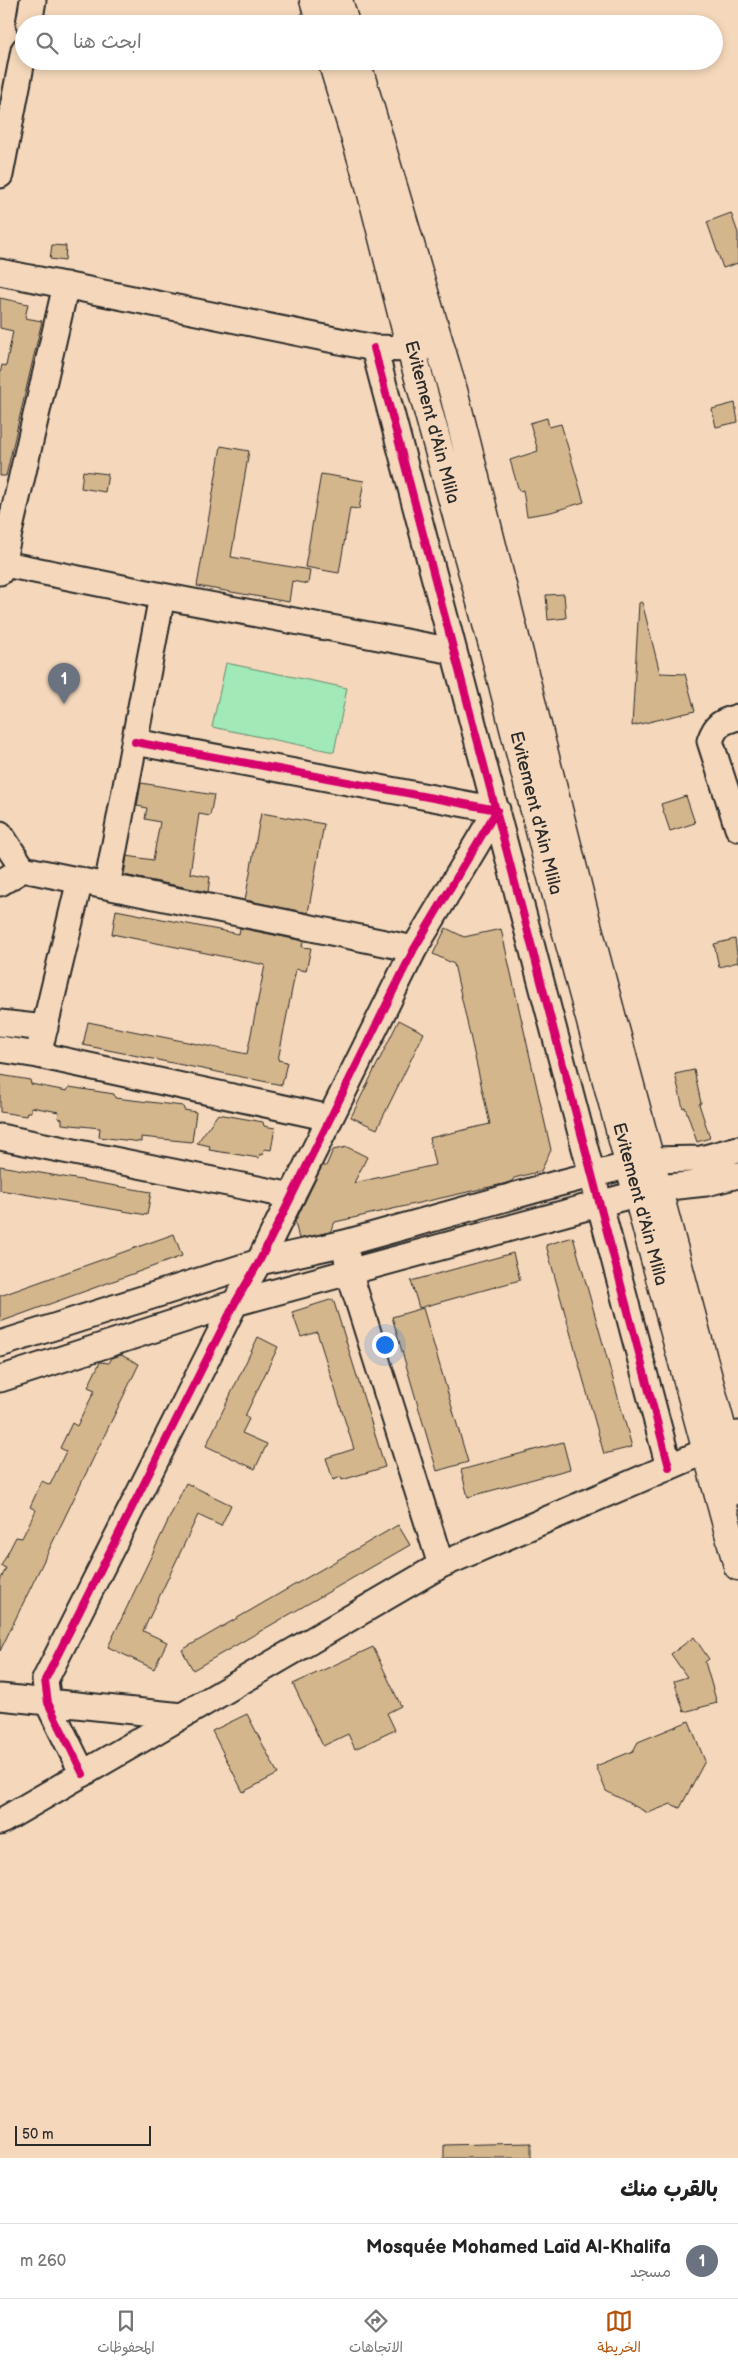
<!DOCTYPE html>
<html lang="ar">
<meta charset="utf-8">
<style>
:root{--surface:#fff;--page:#f2f2f2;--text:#222;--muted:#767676;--line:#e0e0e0;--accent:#b45309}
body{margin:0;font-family:"Balsamiq Sans","Playpen Sans Arabic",sans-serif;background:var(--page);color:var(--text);direction:rtl}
.scale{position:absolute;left:15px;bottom:12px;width:136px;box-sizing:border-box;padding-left:5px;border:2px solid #2b2b2b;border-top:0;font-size:14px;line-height:18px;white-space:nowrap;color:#2b2b2b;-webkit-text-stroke:4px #f5d8bb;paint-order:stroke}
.you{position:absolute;left:384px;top:1344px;width:18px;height:18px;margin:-12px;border:4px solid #fff;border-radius:50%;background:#1a73e8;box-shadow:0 0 0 8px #1a73e833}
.badge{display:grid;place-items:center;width:32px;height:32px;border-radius:50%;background:var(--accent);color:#fff;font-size:16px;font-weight:700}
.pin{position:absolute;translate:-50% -41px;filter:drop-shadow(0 1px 2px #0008)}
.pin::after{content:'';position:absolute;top:26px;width:18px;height:15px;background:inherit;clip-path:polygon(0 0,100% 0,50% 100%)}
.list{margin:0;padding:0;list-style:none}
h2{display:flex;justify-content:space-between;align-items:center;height:65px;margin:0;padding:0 20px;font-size:21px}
h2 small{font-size:16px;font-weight:400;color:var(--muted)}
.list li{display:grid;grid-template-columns:32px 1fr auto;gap:15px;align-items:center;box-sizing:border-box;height:75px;padding:0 20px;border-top:1px solid var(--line)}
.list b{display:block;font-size:19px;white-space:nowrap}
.list p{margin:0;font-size:16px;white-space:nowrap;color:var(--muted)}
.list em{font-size:16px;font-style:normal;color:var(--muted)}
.icon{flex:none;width:28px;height:28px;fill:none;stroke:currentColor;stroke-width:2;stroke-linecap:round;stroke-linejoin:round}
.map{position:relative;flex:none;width:738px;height:2158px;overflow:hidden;direction:ltr}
.search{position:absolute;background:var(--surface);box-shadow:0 2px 8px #0003;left:15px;right:15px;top:15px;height:55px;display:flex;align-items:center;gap:12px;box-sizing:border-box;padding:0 18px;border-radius:28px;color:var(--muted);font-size:19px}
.sheet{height:140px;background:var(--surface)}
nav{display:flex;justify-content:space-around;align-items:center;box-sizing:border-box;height:70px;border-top:1px solid var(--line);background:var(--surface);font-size:14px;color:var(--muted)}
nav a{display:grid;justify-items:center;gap:2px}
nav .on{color:var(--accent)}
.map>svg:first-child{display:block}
</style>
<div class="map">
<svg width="738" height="2158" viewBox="0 0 738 2158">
<rect width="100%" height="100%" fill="#f5d8bb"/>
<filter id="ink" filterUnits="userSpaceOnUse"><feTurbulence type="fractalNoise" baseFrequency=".02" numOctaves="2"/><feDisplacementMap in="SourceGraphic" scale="10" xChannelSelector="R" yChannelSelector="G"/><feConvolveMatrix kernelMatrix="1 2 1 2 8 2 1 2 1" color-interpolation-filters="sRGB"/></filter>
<g filter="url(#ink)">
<path fill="#a1e9b7" stroke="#668a71" d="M 226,663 L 347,688 L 334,752 L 212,727 Z"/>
<path fill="#d4b68d" stroke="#2b2b2b" d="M 731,213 L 738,233 L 738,263 L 723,268 L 707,222 Z
M 52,245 L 66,246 L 65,261 L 50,259 Z
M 0,298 L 28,304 L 25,318 L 42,321 L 6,476 L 0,476 L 0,374 L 2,365 L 6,366 L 13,331 L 0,328 Z
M 735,403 L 738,422 L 716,427 L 712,409 Z
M 547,418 L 549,427 L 561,424 L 584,502 L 551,512 L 527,516 L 523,490 L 519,491 L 510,460 L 538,451 L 530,423 Z
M 221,446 L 249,451 L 231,557 L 310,570 L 308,584 L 292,581 L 289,602 L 197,586 Z
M 83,471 L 108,474 L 105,492 L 81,488 Z
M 321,474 L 364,481 L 359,509 L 350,508 L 339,573 L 305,567 Z
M 564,594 L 566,618 L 548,620 L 546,595 Z
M 642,602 L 660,673 L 685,674 L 695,711 L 632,726 L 639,603 Z
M 141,783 L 214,795 L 210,816 L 199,814 L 190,873 L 210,877 L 208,892 L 124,875 L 127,856 L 153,860 L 160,822 L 145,819 L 147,808 L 137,806 Z
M 686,796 L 695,823 L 670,831 L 661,804 Z
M 261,813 L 324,824 L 308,913 L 245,900 Z
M 116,910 L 239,934 L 240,928 L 303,941 L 302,947 L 311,948 L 306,971 L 296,969 L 278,1060 L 287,1062 L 282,1085 L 83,1045 L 88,1022 L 247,1054 L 265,965 L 112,934 Z
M 446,928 L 464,937 L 501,929 L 551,1150 L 541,1171 L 514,1178 L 512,1181 L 503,1184 L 335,1222 L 330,1232 L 299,1239 L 295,1222 L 322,1166 L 326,1166 L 333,1150 L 347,1147 L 367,1157 L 354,1183 L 435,1165 L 429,1138 L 490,1124 L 454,964 L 433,954 Z
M 735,939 L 738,962 L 719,967 L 714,944 Z
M 399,1020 L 424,1033 L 377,1129 L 351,1117 Z
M 694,1070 L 701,1103 L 699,1104 L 710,1138 L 697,1142 L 685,1107 L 683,1108 L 675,1074 Z
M 0,1075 L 30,1080 L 31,1084 L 67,1091 L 69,1087 L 114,1094 L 115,1098 L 183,1106 L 184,1110 L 196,1112 L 192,1142 L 141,1137 L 141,1142 L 99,1137 L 100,1128 L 62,1124 L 62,1119 L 58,1118 L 59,1112 L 31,1107 L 31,1112 L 27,1112 L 26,1116 L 0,1112 Z
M 218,1114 L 263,1122 L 264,1126 L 275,1128 L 271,1150 L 264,1149 L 263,1155 L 260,1154 L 259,1158 L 209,1150 L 210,1146 L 197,1143 Z
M 0,1166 L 151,1192 L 147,1215 L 0,1190 Z
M 174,1234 L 182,1256 L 0,1322 L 0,1296 Z
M 573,1237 L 632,1447 L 604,1454 L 546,1245 Z
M 513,1253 L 520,1280 L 419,1308 L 411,1281 Z
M 333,1299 L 385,1467 L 342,1480 L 341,1477 L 333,1480 L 326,1458 L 354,1449 L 317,1332 L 301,1337 L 292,1312 Z
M 423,1308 L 468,1462 L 437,1471 L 392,1317 Z
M 258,1337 L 278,1347 L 245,1416 L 249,1419 L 242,1433 L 267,1444 L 255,1469 L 206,1446 Z
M 121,1355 L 139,1364 L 0,1651 L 0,1581 L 6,1568 L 1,1566 L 16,1537 L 22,1538 L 36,1510 L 30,1507 L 42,1481 L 50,1485 L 66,1451 L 60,1448 L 72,1423 L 77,1426 L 95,1390 L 88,1387 L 100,1362 L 109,1363 L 112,1358 Z
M 563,1442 L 570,1469 L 468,1497 L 461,1470 Z
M 186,1483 L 231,1505 L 221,1526 L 198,1515 L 143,1631 L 167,1642 L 154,1669 L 108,1647 Z
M 398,1525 L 410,1545 L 193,1670 L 182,1650 Z
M 694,1637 L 709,1659 L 705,1662 L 717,1703 L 684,1712 L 674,1681 L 687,1677 L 671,1654 Z
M 373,1647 L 401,1706 L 387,1713 L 395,1730 L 355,1749 L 348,1734 L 323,1746 L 293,1684 Z
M 247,1714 L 278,1774 L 243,1792 L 212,1731 Z
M 689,1721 L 705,1761 L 680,1808 L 671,1804 L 648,1813 L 606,1791 L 596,1766 L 633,1751 L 638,1742 Z
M 531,2143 L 531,2158 L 444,2158 L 444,2145 Z"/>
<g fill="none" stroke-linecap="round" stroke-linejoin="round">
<g stroke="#2b2b2b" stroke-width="29">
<path id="minor" d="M 29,24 L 33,0
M 0,175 L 24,50
M 0,272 L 374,348 L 411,349 L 430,346
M 374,348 L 669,1467
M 0,563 L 162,596 L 453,651
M 0,572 L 66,285
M 738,717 C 721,722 716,724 710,741 L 738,828
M 0,834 L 23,869 L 0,883
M 23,869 L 414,949
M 80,880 L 38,1055 L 330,1118
M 107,886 L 162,596
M 0,1023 L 45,1028
M 0,1049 L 38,1055
M 0,1137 L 292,1196
M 347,1257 L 349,1272 L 441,1565
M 0,1344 L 259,1262 L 345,1243 L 556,1184 L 650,1160 L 701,1159 L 738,1149
M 0,1379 L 235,1303 L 602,1203 L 659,1188 L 706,1183 L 738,1175
M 0,1697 L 182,1716
M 83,1774 L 48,1703 L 45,1680 L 235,1303 L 259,1262 L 414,949 L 497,810 L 135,742
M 0,1822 L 441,1565 L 706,1451 L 738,1434"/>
</g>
<g stroke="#2b2b2b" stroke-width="31">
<path id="highway" d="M 314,0 L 321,24
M 338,0 L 345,24
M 332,61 L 369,182 L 411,349 L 494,649 L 550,870 L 738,1566
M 356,61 L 454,394 L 586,921 L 738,1490"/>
</g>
<use href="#minor" stroke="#f5d8bb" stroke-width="25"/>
<use href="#highway" stroke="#f5d8bb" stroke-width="28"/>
<g stroke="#f5d8bb" stroke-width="11">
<path id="cycleway" d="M 374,348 L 669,1467
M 83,1774 L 48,1703 L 45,1680 L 235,1303 L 259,1262 L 414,949 L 497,810 L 135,742"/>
</g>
<use href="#cycleway" stroke="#d6006c" stroke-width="8"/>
</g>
</g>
<g text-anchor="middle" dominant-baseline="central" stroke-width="4" stroke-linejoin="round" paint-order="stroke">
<g font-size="18" fill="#2b2b2b" stroke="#f5d8bb">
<text transform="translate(432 422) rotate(75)">Evitement d'Ain Mlila</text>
<text transform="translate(536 813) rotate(76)">Evitement d'Ain Mlila</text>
<text transform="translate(640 1204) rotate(75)">Evitement d'Ain Mlila</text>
</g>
</g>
</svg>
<div class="scale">50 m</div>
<div class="you"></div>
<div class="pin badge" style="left:64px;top:704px;background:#6b7280">1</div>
<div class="search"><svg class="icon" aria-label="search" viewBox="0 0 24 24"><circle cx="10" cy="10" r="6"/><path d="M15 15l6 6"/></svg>ابحث هنا</div>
</div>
<section class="sheet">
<h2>بالقرب منك<small></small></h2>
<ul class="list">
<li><span class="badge" style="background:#6b7280">1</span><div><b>Mosquée Mohamed Laïd Al-Khalifa</b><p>مسجد</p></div><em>260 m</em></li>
</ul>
</section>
<nav>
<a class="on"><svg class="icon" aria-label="map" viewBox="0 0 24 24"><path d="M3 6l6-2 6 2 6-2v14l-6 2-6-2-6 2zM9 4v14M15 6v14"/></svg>الخريطة</a>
<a><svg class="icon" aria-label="directions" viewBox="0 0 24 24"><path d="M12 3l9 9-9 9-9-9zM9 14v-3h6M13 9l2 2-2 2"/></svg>الاتجاهات</a>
<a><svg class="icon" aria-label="saved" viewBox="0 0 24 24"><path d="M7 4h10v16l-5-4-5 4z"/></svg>المحفوظات</a>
</nav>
